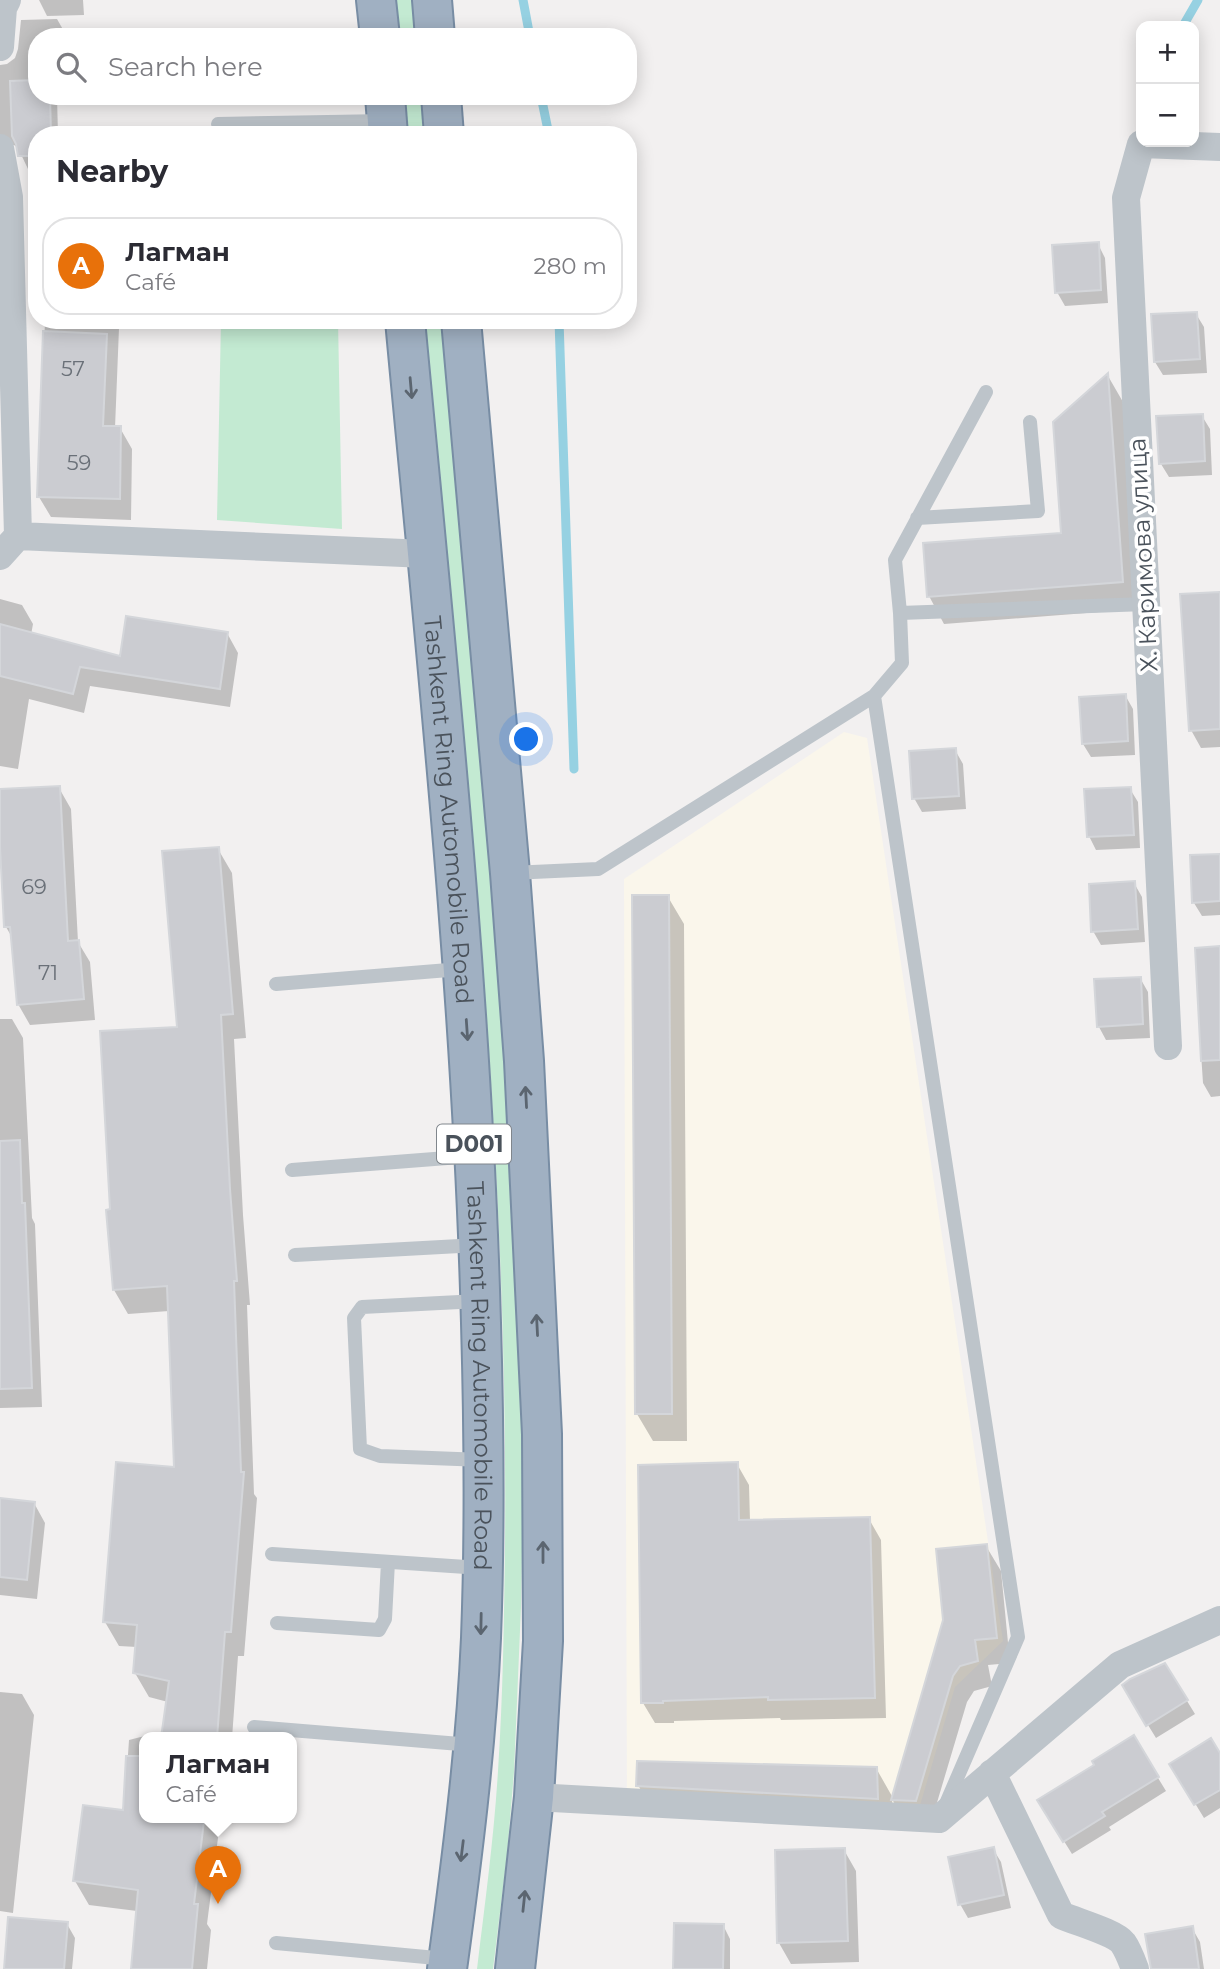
<!DOCTYPE html>
<meta charset="utf-8">
<style>
:root{--surface:#fff;--page:#f7f7f7;--text:#2b2b33;--muted:#7c7c81;--line:#e1e1e2;--accent:#2f73cc}
body{margin:0;font-family:Montserrat,sans-serif;background:var(--page);color:var(--text)}
.controls{position:absolute;right:21px;top:21px;display:grid;overflow:hidden;border-radius:14px;box-shadow:0 4px 18px #0003}
.controls button{width:63px;height:63px;display:grid;place-items:center;padding:0;border:0;border-bottom:2px solid var(--line);background:var(--surface);color:var(--text);font:35px sans-serif}
.you{position:absolute;left:527px;top:740px;width:24px;height:24px;margin:-18px;border:5px solid #fff;border-radius:50%;background:#1a73e8;box-shadow:0 0 0 10px #1a73e833}
.badge{display:grid;place-items:center;width:46px;height:46px;border-radius:50%;background:var(--accent);color:#fff;font-size:23px;font-weight:700}
.pin{position:absolute;translate:-50% -58px;filter:drop-shadow(0 2px 4px #0008)}
.pin::after{content:'';position:absolute;top:37px;width:24px;height:21px;background:inherit;clip-path:polygon(0 0,100% 0,50% 100%)}
.popup{position:absolute;left:139px;top:1732px;width:158px;height:91px;box-sizing:border-box;display:grid;place-content:center;border-radius:14px;background:var(--surface);filter:drop-shadow(0 2px 5px #0005);font-size:23px;white-space:nowrap;color:var(--muted)}
.popup b{font-size:26px;color:var(--text)}
.popup::after{content:'';position:absolute;left:50%;top:100%;margin-left:-14px;border:14px solid transparent;border-top-color:var(--surface)}
.list{margin:0;padding:0;list-style:none}
h2{display:flex;justify-content:space-between;align-items:center;height:91px;margin:0;padding:0 28px;font-size:30px}
h2 small{font-size:23px;font-weight:400;color:var(--muted)}
.list li{display:grid;grid-template-columns:46px 1fr auto;gap:21px;align-items:center;box-sizing:border-box;height:98px;margin:0 14px 14px;padding:0 14px;border:2px solid var(--line);border-radius:28px}
.list b{display:block;font-size:26px;white-space:nowrap}
.list p{margin:0;font-size:23px;white-space:nowrap;color:var(--muted)}
.list em{font-size:23px;font-style:normal;color:var(--muted)}
.icon{flex:none;width:38px;height:38px;fill:none;stroke:currentColor;stroke-width:2;stroke-linecap:round;stroke-linejoin:round}
.map{position:relative;flex:none;width:1220px;height:1969px;overflow:hidden}
.search{position:absolute;background:var(--surface);box-shadow:0 4px 18px #0003;left:28px;top:28px;width:609px;height:77px;display:flex;align-items:center;gap:18px;box-sizing:border-box;padding:0 24px;border-radius:28px;color:var(--muted);font-size:26px}
.panel{position:absolute;background:var(--surface);box-shadow:0 4px 18px #0003;left:28px;top:126px;width:609px;height:203px;border-radius:28px}
.map>svg:first-child{display:block}
</style>
<div class="map">
<svg width="1220" height="1969" viewBox="0 0 1220 1969">
<rect width="100%" height="100%" fill="#f2f0f0"/>
<path fill="#faf6eb" d="M 844,732 L 867,738 L 1003,1641 L 955,1687 L 918,1812 L 627,1810 L 624,879 Z"/>
<path fill="#c3ead2" d="M 393,0 L 412,0 L 415,37 L 396,37 Z
M 402,96 L 421,96 L 425,135 L 406,135 Z
M 221,320 L 338,320 L 342,529 L 217,520 Z
M 423,320 L 442,320 L 506,1024 L 524,1441 L 521,1607 L 514,1772 L 507,1855 L 493,1969 L 477,1969 C 485,1903 494,1837 498,1771 C 503,1696 504,1621 505,1547 C 509,1136 462,728 423,320 Z"/>
<path fill="#0003" d="M 39,0 L 83,0 L 84,15 L 47,16 Z
M 57,19 L 65,33 L 65,37 L 37,37 L 37,96 L 57,96 L 58,135 L 37,135 L 37,169 L 28,169 L 18,148 L 14,145 L 6,145 L 0,147 L 0,65 L 7,64 L 15,58 L 18,49 L 21,20 Z
M 1098,244 L 1105,258 L 1108,303 L 1065,306 L 1057,292 Z
M 1196,314 L 1204,327 L 1207,373 L 1163,375 L 1155,362 Z
M 45,320 L 137,320 L 136,329 L 119,328 L 115,428 L 120,428 L 132,449 L 131,520 L 51,517 L 39,497 Z
M 1108,376 L 1123,402 L 1138,609 L 944,624 L 929,596 L 1063,535 Z
M 1202,416 L 1210,429 L 1212,475 L 1169,477 L 1161,464 Z
M 1220,594 L 1220,747 L 1201,748 L 1191,730 Z
M 0,599 L 22,605 L 33,624 L 31,635 L 122,659 L 227,633 L 238,653 L 230,707 L 90,686 L 84,713 L 29,699 L 18,769 L 0,766 Z
M 1125,695 L 1133,709 L 1135,755 L 1091,757 L 1083,744 Z
M 955,750 L 963,764 L 966,809 L 922,812 L 914,798 Z
M 59,788 L 71,809 L 78,942 L 90,962 L 95,1020 L 30,1025 L 18,1004 L 13,939 L 6,927 L 0,791 Z
M 1130,789 L 1138,802 L 1140,848 L 1096,850 L 1089,836 Z
M 218,849 L 232,873 L 246,1038 L 234,1039 L 243,1215 L 250,1305 L 247,1305 L 254,1494 L 257,1498 L 244,1656 L 238,1656 L 232,1738 L 144,1738 L 144,1818 L 225,1818 L 224,1830 L 219,1830 L 207,1924 L 211,1930 L 207,1969 L 132,1969 L 137,1911 L 89,1905 L 75,1881 L 124,1812 L 129,1740 L 164,1731 L 168,1702 L 149,1697 L 135,1673 L 137,1647 L 119,1646 L 105,1622 L 175,1469 L 169,1311 L 128,1314 L 114,1290 L 112,1211 L 179,1028 Z
M 1220,855 L 1220,915 L 1202,916 L 1194,903 Z
M 1134,883 L 1142,897 L 1145,942 L 1101,945 L 1093,931 Z
M 668,897 L 684,924 L 687,1441 L 653,1441 L 637,1414 Z
M 1220,948 L 1220,1096 L 1211,1097 L 1203,1083 L 1200,1038 Z
M 1140,978 L 1148,992 L 1150,1038 L 1106,1040 L 1099,1027 Z
M 0,1019 L 12,1019 L 23,1038 L 32,1218 L 35,1224 L 42,1407 L 0,1408 Z
M 737,1464 L 749,1485 L 750,1521 L 869,1519 L 881,1540 L 886,1718 L 781,1720 L 780,1718 L 674,1721 L 674,1723 L 655,1723 L 643,1703 Z
M 0,1500 L 34,1503 L 45,1523 L 37,1599 L 0,1595 Z
M 986,1546 L 1001,1571 L 1010,1663 L 988,1665 L 992,1686 L 974,1691 L 967,1702 L 930,1826 L 907,1825 L 892,1799 L 893,1826 L 654,1813 L 638,1785 L 876,1768 L 893,1798 Z
M 1165,1665 L 1195,1714 L 1156,1738 L 1124,1686 Z
M 0,1692 L 22,1694 L 34,1715 L 13,1913 L 0,1911 Z
M 1133,1737 L 1166,1791 L 1109,1827 L 1111,1830 L 1072,1854 L 1039,1801 L 1096,1766 Z
M 1220,1756 L 1220,1808 L 1204,1818 L 1171,1764 Z
M 993,1849 L 1001,1862 L 1011,1908 L 968,1918 L 960,1904 Z
M 844,1850 L 856,1871 L 859,1962 L 791,1964 L 779,1943 Z
M 67,1924 L 75,1938 L 72,1969 L 6,1969 Z
M 723,1925 L 730,1939 L 730,1969 L 675,1969 Z
M 1192,1928 L 1200,1942 L 1204,1969 L 1152,1969 Z"/>
<g fill="none" stroke-linecap="round" stroke-linejoin="round">
<path stroke="#96d1e2" stroke-width="9" d="M 523,0 L 530,37
M 1183,26 L 1198,0
M 541,96 L 549,135
M 559,320 L 574,769"/>
</g>
<path fill="#cbccd1" stroke="#d4d6da" stroke-width="2" d="M 37,80 L 37,96 L 50,96 L 51,135 L 37,135 L 37,156 L 18,156 L 16,144 L 12,136 L 10,81 Z
M 1099,242 L 1101,290 L 1055,293 L 1052,245 Z
M 1197,312 L 1200,359 L 1154,362 L 1151,314 Z
M 43,331 L 107,334 L 103,426 L 121,426 L 120,499 L 37,497 Z
M 1108,373 L 1123,582 L 927,597 L 923,543 L 1061,533 L 1053,422 Z
M 1203,414 L 1205,461 L 1159,464 L 1156,416 Z
M 1220,592 L 1220,729 L 1189,731 L 1180,594 Z
M 126,616 L 228,632 L 220,689 L 80,667 L 73,694 L 0,676 L 0,624 L 120,656 Z
M 1126,694 L 1128,741 L 1082,744 L 1079,697 Z
M 956,748 L 959,796 L 912,799 L 909,751 Z
M 60,786 L 68,941 L 79,940 L 84,999 L 17,1005 L 10,927 L 4,927 L 0,847 L 0,789 Z
M 1131,787 L 1134,835 L 1087,837 L 1084,789 Z
M 219,847 L 233,1014 L 221,1015 L 230,1189 L 237,1281 L 234,1281 L 241,1472 L 244,1472 L 231,1632 L 225,1632 L 217,1738 L 161,1738 L 169,1681 L 133,1673 L 137,1625 L 103,1622 L 116,1462 L 174,1467 L 167,1286 L 113,1290 L 106,1210 L 110,1209 L 100,1031 L 177,1027 L 162,851 Z
M 1220,854 L 1220,901 L 1192,903 L 1190,855 Z
M 1135,881 L 1138,929 L 1091,932 L 1089,884 Z
M 632,895 L 669,895 L 672,1414 L 635,1414 Z
M 1220,946 L 1220,1060 L 1201,1061 L 1195,948 Z
M 1141,977 L 1143,1024 L 1097,1027 L 1094,979 Z
M 20,1140 L 22,1203 L 25,1203 L 32,1388 L 0,1389 L 0,1141 Z
M 738,1462 L 739,1520 L 870,1517 L 875,1698 L 768,1700 L 768,1697 L 663,1701 L 663,1703 L 641,1703 L 638,1465 Z
M 0,1498 L 35,1502 L 27,1580 L 0,1577 Z
M 987,1544 L 997,1638 L 975,1640 L 978,1661 L 960,1666 L 953,1676 L 916,1801 L 891,1800 L 943,1620 L 936,1549 Z
M 1165,1663 L 1188,1700 L 1146,1726 L 1122,1685 L 1130,1679 Z
M 1134,1735 L 1159,1777 L 1102,1812 L 1105,1816 L 1063,1842 L 1037,1800 L 1094,1765 L 1092,1761 Z
M 1211,1738 L 1220,1753 L 1220,1790 L 1194,1805 L 1169,1764 Z
M 126,1756 L 144,1756 L 144,1818 L 182,1818 L 204,1821 L 194,1904 L 198,1904 L 192,1969 L 131,1969 L 138,1890 L 73,1881 L 83,1805 L 123,1810 Z
M 637,1761 L 877,1767 L 878,1799 L 636,1786 Z
M 994,1847 L 1004,1895 L 958,1905 L 948,1857 Z
M 845,1848 L 848,1941 L 777,1943 L 775,1850 Z
M 8,1917 L 68,1922 L 64,1969 L 4,1969 Z
M 674,1923 L 724,1924 L 723,1969 L 673,1969 Z
M 1193,1926 L 1199,1969 L 1151,1969 L 1145,1934 Z"/>
<g fill="none" stroke-linecap="round" stroke-linejoin="round">
<g stroke="#788da4" stroke-width="42">
<g id="trunk">
<path d="M 376,0 L 380,37"/>
<path d="M 432,0 L 435,37"/>
<path d="M 385,96 L 388,135"/>
<path d="M 441,96 L 444,135"/>
<path id="s1" d="M 405,320 C 436,654 472,988 481,1323 C 484,1428 485,1533 481,1638 C 476,1749 462,1859 447,1969"/>
<path d="M 461,320 L 510,873 L 524,1061 L 542,1434 L 543,1641 L 534,1797 L 515,1969"/>
</g>
</g>
<path stroke="#bdc4ca" stroke-width="14" d="M 218,124 L 386,121
M 917,518 L 1038,511 L 1030,422
M 900,613 L 895,560 L 986,392
M 874,696 L 1018,1637 L 945,1806
M 511,873 L 598,869 L 874,696 L 902,663 L 900,613 L 1146,604
M 276,984 L 461,969
M 292,1170 L 473,1156
M 295,1255 L 478,1245
M 479,1301 L 362,1307 L 354,1318 L 360,1449 L 380,1456 L 483,1460
M 272,1554 L 481,1568
M 277,1623 L 379,1630 L 385,1619 L 388,1562
M 254,1727 L 472,1745
M 276,1943 L 447,1959"/>
<path stroke="#bdc4ca" stroke-width="28" d="M 0,47 L 3,8 L 7,0
M 0,148 L 9,197 L 18,536 L 0,556
M 18,536 L 426,554
M 1168,1046 L 1126,198 L 1141,144 L 1220,147
M 992,1773 L 1061,1915 C 1076,1922 1114,1932 1123,1943 C 1128,1950 1132,1961 1135,1969
M 534,1797 L 939,1819 L 1120,1665 L 1220,1620"/>
<use href="#trunk" stroke="#a0b0c2" stroke-width="38"/>
</g>
<defs><path id="oneway-shaft" d="M-6 0H5M1.5-3L5.5 0L1.5 3" fill="none" stroke-width="1.6" stroke-linecap="round" stroke-linejoin="round" transform="scale(1.75)"/></defs>
<g stroke="#5b6570">
<use href="#oneway-shaft" transform="translate(411 388) rotate(85)"/>
<use href="#oneway-shaft" transform="translate(467 1030) rotate(86)"/>
<use href="#oneway-shaft" transform="translate(526 1097) rotate(-93)"/>
<use href="#oneway-shaft" transform="translate(537 1325) rotate(-93)"/>
<use href="#oneway-shaft" transform="translate(543 1552) rotate(-90)"/>
<use href="#oneway-shaft" transform="translate(481 1624) rotate(91)"/>
<use href="#oneway-shaft" transform="translate(462 1851) rotate(97)"/>
<use href="#oneway-shaft" transform="translate(524 1901) rotate(-84)"/>
</g>
<g text-anchor="middle" dominant-baseline="central" stroke-width="7" stroke-linejoin="round" paint-order="stroke">
<g font-size="21" fill="#6a7078">
<text x="73" y="368">57</text>
<text x="79" y="462">59</text>
<text x="34" y="886">69</text>
<text x="48" y="972">71</text>
</g>
<rect fill="#fff" stroke="#80868c" stroke-width="2" x="437" y="1124.5" width="74" height="39" rx="5"/>
<g font-size="23" font-weight="bold" fill="#4a525b">
<text x="474" y="1144">D001</text>
</g>
<g font-size="24" fill="#4a525b" stroke="#fff">
<text transform="translate(1143 555) rotate(-93)">Х. Каримова улица</text>
<text stroke="none"><textPath href="#s1" startOffset="492">Tashkent Ring Automobile Road</textPath></text>
<text stroke="none"><textPath href="#s1" startOffset="1059">Tashkent Ring Automobile Road</textPath></text>
</g>
</g>
</svg>
<div class="controls">
<button>+</button>
<button>−</button>
</div>
<div class="you"></div>
<div class="pin badge" style="left:218px;top:1904px;background:#e8710a">A</div>
<div class="popup"><b>Лагман</b>Café</div>
<div class="search"><svg class="icon" aria-label="search" viewBox="0 0 24 24"><circle cx="10" cy="10" r="6"/><path d="M15 15l6 6"/></svg>Search here</div>
<section class="panel">
<h2>Nearby<small></small></h2>
<ul class="list">
<li><span class="badge" style="background:#e8710a">A</span><div><b>Лагман</b><p>Café</p></div><em>280 m</em></li>
</ul>
</section>
</div>
